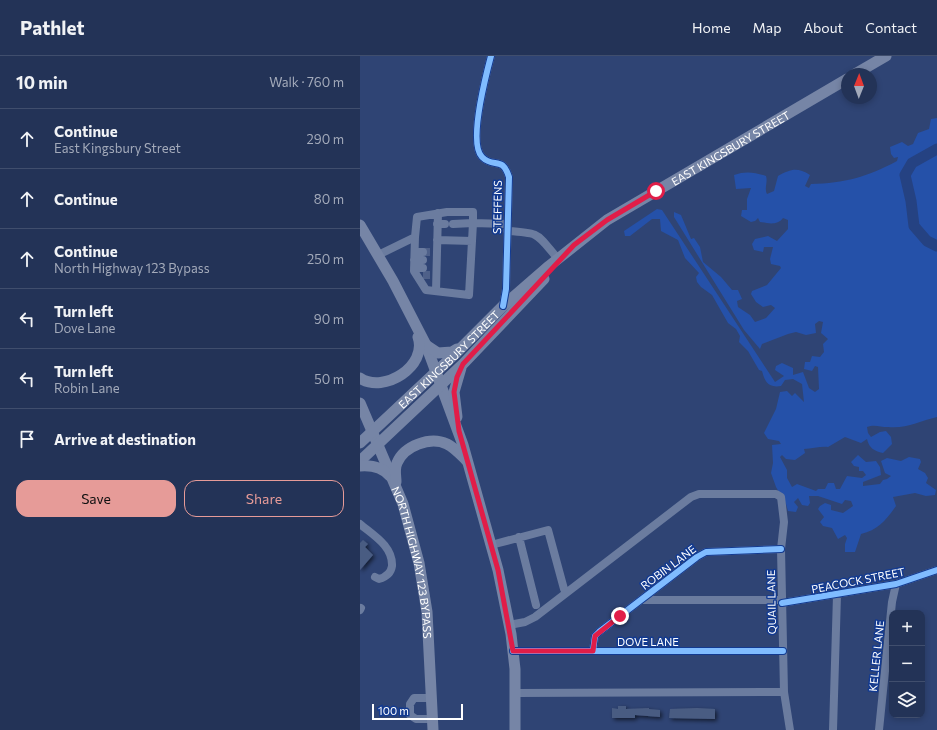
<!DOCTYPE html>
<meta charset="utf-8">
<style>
:root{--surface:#233357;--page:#2b3b5d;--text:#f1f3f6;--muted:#a3aaba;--line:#404e6d;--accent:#e69b98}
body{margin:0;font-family:Commissioner,sans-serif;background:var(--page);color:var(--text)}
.controls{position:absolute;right:12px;bottom:12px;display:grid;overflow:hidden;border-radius:8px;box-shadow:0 2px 6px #0003}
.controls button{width:36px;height:36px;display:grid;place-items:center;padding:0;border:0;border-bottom:1px solid var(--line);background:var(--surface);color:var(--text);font:20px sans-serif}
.compass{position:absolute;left:481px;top:12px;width:36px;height:36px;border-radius:50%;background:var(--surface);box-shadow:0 2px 6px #0003;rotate:1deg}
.scale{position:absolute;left:12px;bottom:10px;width:91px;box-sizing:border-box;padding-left:4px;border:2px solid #fff;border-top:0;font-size:11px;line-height:14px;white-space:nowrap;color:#fff;-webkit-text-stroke:3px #123a91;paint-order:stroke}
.stop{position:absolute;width:12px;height:12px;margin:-9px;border:3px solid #e11d48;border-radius:50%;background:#fff}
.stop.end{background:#e11d48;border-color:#fff;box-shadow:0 1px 4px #0008}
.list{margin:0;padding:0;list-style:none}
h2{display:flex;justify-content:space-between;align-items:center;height:52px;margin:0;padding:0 16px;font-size:17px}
h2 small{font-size:13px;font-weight:400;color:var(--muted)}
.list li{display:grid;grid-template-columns:26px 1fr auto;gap:12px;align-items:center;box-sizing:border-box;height:60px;padding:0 16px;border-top:1px solid var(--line)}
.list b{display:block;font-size:15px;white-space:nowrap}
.list p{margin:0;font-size:13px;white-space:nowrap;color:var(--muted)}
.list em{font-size:13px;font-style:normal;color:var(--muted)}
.actions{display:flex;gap:8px;padding:12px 16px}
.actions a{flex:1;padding:9px 0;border:1px solid var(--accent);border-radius:12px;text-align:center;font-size:14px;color:var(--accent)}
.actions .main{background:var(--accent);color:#111}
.icon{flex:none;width:22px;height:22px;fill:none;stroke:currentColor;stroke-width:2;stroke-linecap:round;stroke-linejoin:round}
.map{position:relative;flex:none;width:577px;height:674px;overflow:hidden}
header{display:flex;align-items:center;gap:24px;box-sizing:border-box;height:56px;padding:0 20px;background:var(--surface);border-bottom:1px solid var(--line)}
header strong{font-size:19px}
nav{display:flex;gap:22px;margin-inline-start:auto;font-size:14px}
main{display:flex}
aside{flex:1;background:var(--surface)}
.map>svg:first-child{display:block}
</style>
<header>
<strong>Pathlet</strong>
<nav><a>Home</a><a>Map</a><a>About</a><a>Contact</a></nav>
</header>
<main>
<aside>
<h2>10 min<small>Walk · 760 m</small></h2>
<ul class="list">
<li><svg class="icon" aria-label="ahead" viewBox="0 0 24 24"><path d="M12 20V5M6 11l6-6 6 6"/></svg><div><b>Continue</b><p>East Kingsbury Street</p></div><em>290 m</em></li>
<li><svg class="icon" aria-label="ahead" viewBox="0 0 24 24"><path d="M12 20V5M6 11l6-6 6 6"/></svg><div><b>Continue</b></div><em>80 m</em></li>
<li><svg class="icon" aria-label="ahead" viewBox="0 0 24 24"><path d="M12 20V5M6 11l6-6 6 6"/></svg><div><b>Continue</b><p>North Highway 123 Bypass</p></div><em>250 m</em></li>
<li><svg class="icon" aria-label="left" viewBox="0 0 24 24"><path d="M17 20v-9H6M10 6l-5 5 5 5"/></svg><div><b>Turn left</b><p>Dove Lane</p></div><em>90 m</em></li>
<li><svg class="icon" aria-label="left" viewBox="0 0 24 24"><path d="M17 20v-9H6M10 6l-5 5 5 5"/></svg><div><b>Turn left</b><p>Robin Lane</p></div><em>50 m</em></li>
<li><svg class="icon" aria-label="arrive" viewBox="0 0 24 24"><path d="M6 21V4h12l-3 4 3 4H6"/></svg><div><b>Arrive at destination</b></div></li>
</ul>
<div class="actions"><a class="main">Save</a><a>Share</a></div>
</aside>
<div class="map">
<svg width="577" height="674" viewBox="0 0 577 674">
<defs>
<filter id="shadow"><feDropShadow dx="2" dy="2" stdDeviation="2" flood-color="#0009"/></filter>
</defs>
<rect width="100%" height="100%" fill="#2f4474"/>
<path fill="#2551a9" d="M 577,62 L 577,361 C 560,365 546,373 528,371 C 520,371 514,368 507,371 L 508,377 L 511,381 L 520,376 L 526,375 L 531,381 L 532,388 L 523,397 C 514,395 509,392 507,383 L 501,387 L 485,381 L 468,391 C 461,390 452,393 444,393 L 445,397 L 435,404 L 426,403 L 422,399 L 420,401 L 427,414 L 427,422 L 432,431 L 437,428 L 456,435 L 458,433 L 465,433 L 468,427 L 474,427 L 476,433 L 480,433 L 487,420 L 502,422 L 506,419 L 503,415 L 499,415 L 499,411 L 494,410 L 491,406 L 498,399 L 506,406 L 516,405 L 520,411 L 521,419 L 503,426 L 503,430 L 520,428 L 523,424 L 527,423 L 531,420 L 525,417 L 521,405 L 527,402 L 541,405 L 549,401 L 560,403 L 561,406 L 558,413 L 565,417 L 568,422 L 566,427 L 576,434 L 575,439 L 566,440 L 555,437 L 533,441 L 536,450 C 526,464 518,474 501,478 L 495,496 L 485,496 L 485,488 L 487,482 L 485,479 L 478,483 L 472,472 L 463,470 L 460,466 L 464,461 L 458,453 L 460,450 L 465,447 L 471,449 L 471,454 L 483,457 L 493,450 L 491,445 L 485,444 L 482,448 L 458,440 L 449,440 L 450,447 L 448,450 L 442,449 L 438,442 L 434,446 L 438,451 L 436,456 L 428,455 L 426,448 L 416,431 L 411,417 L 413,407 L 412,389 L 421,388 L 419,385 L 408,383 L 404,377 L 416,353 L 420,336 L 427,335 L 432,340 L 435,337 L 444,346 L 442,328 L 433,323 L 425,324 L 421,330 C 408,332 405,326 402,315 L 399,314 L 388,295 L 379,286 L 380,280 L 376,273 L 368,267 L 352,239 L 341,231 L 337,226 L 336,221 L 339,217 L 325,202 L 318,184 L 301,175 L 300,163 L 292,163 L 270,180 L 265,180 L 264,175 L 297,153 L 302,154 L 415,326 L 424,320 L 415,314 L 416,310 L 422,307 L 433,312 L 433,319 L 443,316 L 449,332 L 455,336 L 459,333 L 458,311 L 455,310 L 452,315 L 444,313 L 445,306 L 450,306 L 452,300 L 460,301 L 464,296 L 463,288 L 468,283 L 461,277 L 463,266 L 459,265 L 455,268 L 456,277 L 446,279 L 436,276 L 428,278 L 402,288 L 400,293 L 384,274 L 314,161 L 314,156 L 321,159 L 331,183 L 334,182 L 340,191 L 343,206 L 361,221 L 372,234 L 378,234 L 382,243 L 377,245 L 378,251 L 390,259 L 395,266 L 406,262 L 415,252 L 411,249 L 403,251 L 396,246 L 391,238 L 392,235 L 407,229 L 421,212 L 420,210 L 411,208 L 410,203 L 413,191 L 404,191 L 403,196 L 394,194 L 392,188 L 395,183 L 408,180 L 417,185 L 428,173 L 428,164 L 423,162 C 417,170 408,167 400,166 L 398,162 L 395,165 L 391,166 L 381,160 L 382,154 L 387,154 L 387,143 L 391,132 L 376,133 L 374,119 C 385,115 394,116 406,120 C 408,126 404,132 407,138 L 414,135 L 418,120 C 431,113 437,111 450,119 L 445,130 L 449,132 L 451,128 C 485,127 507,121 537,105 L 538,101 L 534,102 L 531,98 L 530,91 L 542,86 L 548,90 L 553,88 L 558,77 L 569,73 L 571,63 Z"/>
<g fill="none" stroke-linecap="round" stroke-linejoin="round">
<path stroke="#254282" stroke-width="11" d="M 577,93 L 552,107 L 545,119 L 551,145 L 554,170 L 567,185 L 577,190"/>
</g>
<path fill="#4a5c82" filter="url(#shadow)" d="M 3,484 L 8,488 L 5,491 L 13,499 L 0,514 L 0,487 Z
M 258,650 L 266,650 L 266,653 L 289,652 L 289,653 L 300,654 L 300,661 L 275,659 L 275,662 L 252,662 L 252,652 L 258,653 Z
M 337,652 L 355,653 L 355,663 L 309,662 L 310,653 Z"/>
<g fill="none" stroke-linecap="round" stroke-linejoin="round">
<path stroke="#4e6089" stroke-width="8" stroke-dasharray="8 4" stroke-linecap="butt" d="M 63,196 L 70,196
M 63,219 L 70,219"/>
<path stroke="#6b7c9f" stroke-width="8" d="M 131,0 C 126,19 108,87 122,101 C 134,113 142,99 149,121 L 146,233 L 143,250
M 77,168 L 85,168
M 147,175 C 181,177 176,177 198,203
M 55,181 L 54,215 L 66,234 L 109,239 L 113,167 L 93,168
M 77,184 L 112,185
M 55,196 L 63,196
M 18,199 L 55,181 L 57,161 L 87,156 L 113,156 L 113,167 L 147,168
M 54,204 L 63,204
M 54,212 L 63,212
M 76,235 L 78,157
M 0,468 C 13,479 33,490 32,510 C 31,517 26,521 19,523 L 15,521
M 159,481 L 176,549
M 131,489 L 188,474 L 204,533
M 281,544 L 422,544
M 422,547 L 536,528 L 577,514
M 0,554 L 1,552
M 149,569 L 165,566 L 175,561 L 331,441 L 339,438 L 416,438 L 421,441 L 424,466 L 421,493 L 424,636 L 430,674
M 153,595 L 423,595
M 233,595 L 235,580 L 239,576 L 337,501 L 346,496 L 421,493
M 156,637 L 424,636
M 72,642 L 54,642 L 50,648 L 50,659 L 56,663 L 72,663
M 473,674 L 477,539
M 519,674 L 532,546 L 536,528"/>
<g stroke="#7685a6" stroke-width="11">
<path d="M 495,18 L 526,0"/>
<path d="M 0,169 L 33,225 L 66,289 L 103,389 L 138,514 L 151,578 L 155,613 L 155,674"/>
<path d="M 66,289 L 78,297 L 92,296 L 97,293"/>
<path d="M 0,322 C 24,338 68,310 58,281"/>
<path id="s1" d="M 0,347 L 43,448 L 59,507 L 67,556 L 73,674"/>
<path d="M 97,361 L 94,336 L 101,312"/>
<path id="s2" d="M 0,387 L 95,298 L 143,250 L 189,210 L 247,164 L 487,23"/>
<path d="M 0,405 L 103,308 L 184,223"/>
<path d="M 0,410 C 12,409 22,411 30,420"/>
<path d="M 36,426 C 36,420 34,413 37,407 C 44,390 70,380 87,388 C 95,392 100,398 106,404"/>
</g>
<g stroke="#123a91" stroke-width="8">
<path id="cycleway" d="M 131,0 C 126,19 108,87 122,101 C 134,113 142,99 149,121 L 146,233 L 143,250
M 422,547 L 536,528 L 577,514
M 153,595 L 423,595
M 233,595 L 235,580 L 239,576 L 337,501 L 346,496 L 421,493"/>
</g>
<use href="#cycleway" stroke="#80bcff" stroke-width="6"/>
</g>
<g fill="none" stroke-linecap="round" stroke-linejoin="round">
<path stroke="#e11d48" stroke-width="5" d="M 260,560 L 235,580 L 233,595 L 153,595 L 138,514 L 99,375 L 94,336 L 97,321 L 103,308 L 214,189 L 247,164 L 296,135"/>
</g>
<g text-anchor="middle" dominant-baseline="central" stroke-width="3" stroke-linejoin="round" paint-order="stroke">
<g font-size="11" fill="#fff" stroke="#123a91">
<text stroke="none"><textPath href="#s2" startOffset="476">EAST KINGSBURY STREET</textPath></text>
<text transform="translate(137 151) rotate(-89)">STEFFENS</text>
<text stroke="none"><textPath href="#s2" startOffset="122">EAST KINGSBURY STREET</textPath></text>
<text stroke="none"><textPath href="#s1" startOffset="169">NORTH HIGHWAY 123 BYPASS</textPath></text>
<text transform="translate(308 511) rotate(-37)">ROBIN LANE</text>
<text transform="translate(498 524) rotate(-11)">PEACOCK STREET</text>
<text transform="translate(411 546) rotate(-91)">QUAIL LANE</text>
<text x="288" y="585">DOVE LANE</text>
<text transform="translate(516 600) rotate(-84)">KELLER LANE</text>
</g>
</g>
</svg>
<div class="controls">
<button>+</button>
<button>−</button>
<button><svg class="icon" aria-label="layers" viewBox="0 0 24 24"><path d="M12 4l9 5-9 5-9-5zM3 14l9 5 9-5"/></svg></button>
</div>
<svg class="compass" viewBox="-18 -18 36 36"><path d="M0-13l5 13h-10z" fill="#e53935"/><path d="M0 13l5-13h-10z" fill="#a3aaba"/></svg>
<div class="scale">100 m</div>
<div class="stop" style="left:296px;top:135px"></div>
<div class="stop end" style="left:260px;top:560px"></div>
</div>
</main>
